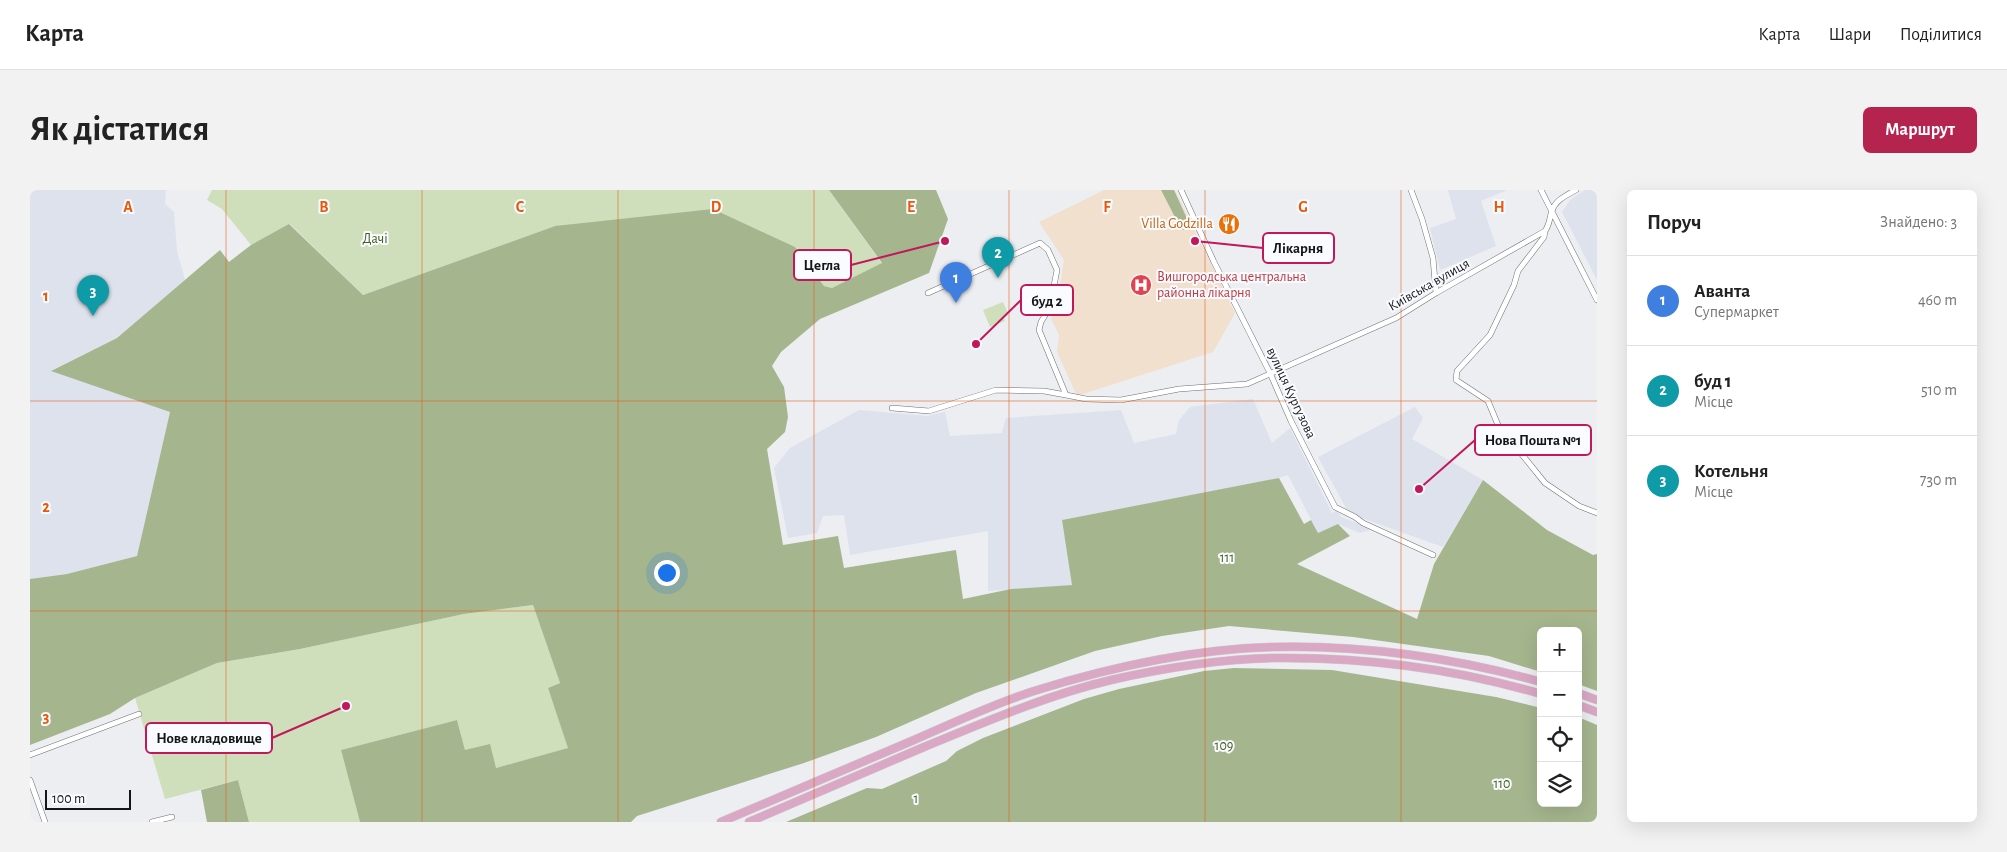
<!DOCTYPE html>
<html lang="uk">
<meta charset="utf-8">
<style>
:root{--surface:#fff;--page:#f2f2f2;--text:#222;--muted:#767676;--line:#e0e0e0;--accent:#b4244f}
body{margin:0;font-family:"Alegreya Sans",sans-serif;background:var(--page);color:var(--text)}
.controls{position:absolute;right:15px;bottom:15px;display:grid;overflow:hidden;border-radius:8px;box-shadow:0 5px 20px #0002}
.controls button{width:45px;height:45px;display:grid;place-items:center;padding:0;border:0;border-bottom:1px solid var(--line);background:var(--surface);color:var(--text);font:25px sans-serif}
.scale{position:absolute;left:15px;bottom:12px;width:86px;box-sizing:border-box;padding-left:5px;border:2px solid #141516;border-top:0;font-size:14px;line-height:18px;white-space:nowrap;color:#141516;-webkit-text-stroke:4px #f9fbff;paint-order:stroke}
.you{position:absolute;left:636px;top:382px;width:18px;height:18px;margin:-12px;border:4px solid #fff;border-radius:50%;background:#1a73e8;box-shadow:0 0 0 8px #1a73e833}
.badge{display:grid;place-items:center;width:32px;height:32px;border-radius:50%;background:var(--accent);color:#fff;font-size:16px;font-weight:700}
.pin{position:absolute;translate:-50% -41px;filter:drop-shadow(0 1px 2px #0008)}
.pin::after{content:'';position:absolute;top:26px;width:18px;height:15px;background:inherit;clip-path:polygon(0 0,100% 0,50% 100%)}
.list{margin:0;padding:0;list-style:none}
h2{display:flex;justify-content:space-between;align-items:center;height:65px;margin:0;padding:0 20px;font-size:21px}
h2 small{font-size:16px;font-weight:400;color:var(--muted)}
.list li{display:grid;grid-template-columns:32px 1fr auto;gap:15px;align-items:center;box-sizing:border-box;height:90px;padding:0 20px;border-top:1px solid var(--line)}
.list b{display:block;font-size:19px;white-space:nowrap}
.list p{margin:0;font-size:16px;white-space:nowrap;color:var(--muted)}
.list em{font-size:16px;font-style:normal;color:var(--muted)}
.icon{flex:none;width:28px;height:28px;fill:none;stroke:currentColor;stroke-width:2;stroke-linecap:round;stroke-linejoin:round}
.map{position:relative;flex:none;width:1567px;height:632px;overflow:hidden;border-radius:8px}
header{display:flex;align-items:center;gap:30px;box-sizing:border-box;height:70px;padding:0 25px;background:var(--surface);border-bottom:1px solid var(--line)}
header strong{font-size:24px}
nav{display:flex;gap:28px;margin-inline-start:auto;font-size:18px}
.intro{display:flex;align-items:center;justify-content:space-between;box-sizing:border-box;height:120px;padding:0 30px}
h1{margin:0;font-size:35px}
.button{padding:12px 22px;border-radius:8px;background:var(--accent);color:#fff;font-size:18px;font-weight:700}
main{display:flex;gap:30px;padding:0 30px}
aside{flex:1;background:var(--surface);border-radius:8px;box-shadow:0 5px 20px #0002}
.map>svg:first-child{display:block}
</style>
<header>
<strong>Карта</strong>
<nav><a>Карта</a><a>Шари</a><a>Поділитися</a></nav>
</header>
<div class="intro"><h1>Як дістатися</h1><a class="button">Маршрут</a></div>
<main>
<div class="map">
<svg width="1567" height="632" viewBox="0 0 1567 632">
<rect width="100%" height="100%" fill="#eceef2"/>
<path fill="#dde2ed" d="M 0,0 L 136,0 L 135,14 L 144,22 L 147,61 L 155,90 L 87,148 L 22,180 L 140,222 L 107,366 L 37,384 L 0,389 Z
M 1418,0 L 1477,0 L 1451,11 L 1466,56 L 1410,80 L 1400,38 L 1426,29 Z
M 1555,0 L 1567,0 L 1567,90 L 1532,22 L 1540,10 Z
M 1223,209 L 1242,253 L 1260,238 L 1302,323 L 1307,321 L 1311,327 L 1343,339 L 1330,343 L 1308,334 L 1288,343 L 1258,285 L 1243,290 L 1032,330 L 1043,395 L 958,401 L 958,341 L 820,365 L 814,325 L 793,326 L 787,343 L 758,348 L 744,278 L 760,258 L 829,220 L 897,226 L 915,222 L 920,246 L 972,243 L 976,228 L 1091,220 L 1104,253 L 1146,244 L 1149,230 L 1160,217 Z
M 1385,217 L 1393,228 L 1382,249 L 1453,290 L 1413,357 L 1329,327 L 1317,320 L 1288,267 Z"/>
<path fill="#f2e0cf" d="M 1074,0 L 1145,0 L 1205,123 L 1183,162 L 1047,206 L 1027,162 L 1029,145 L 1021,129 L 1026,120 L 1034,70 L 1009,32 Z"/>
<path fill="#cfdfbb" d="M 182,0 L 799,0 L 852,74 L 802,98 L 794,96 L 765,57 L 525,36 L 333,105 L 260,34 L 221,55 L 192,19 L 177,10 Z
M 973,112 L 978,123 L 974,128 L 975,131 L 960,137 L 953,120 Z
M 503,415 L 530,493 L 518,498 L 539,558 L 466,578 L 435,560 L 427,530 L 311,560 L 330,632 L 219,632 L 208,590 L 135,609 L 105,508 L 187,473 L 270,459 L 434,424 Z"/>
<path fill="#a5b68e" d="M 799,0 L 906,0 L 918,29 L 899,83 L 790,129 L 751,162 L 742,176 L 754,197 L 758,227 L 755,242 L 737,259 L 753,355 L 808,346 L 814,378 L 926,360 L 933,409 L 981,399 L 1042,395 L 1032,330 L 1249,288 L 1274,334 L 1281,330 L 1288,343 L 1308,334 L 1320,346 L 1267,374 L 1387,429 L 1404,374 L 1453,290 L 1517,340 L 1563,365 L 1567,364 L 1567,501 L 1548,494 L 1548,441 L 1511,441 L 1511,482 L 1459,466 L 1323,447 L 1199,436 L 1132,446 L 1065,461 L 946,503 L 846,547 L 774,573 L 607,626 L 601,632 L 330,632 L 311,560 L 427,530 L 435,560 L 460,554 L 466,578 L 538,558 L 518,498 L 530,493 L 503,415 L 434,424 L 270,459 L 187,473 L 105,508 L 80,524 L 0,555 L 0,389 L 37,384 L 107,366 L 140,222 L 21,181 L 87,148 L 190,60 L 199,72 L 221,55 L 259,34 L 333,105 L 525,36 L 683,19 L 765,57 L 794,96 L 802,98 L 852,73 Z
M 1131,0 L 1144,0 L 1159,33 L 1159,37 L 1153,40 L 1150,37 Z
M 1204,478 L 1302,480 L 1466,507 L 1511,518 L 1511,613 L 1548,613 L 1548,527 L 1567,535 L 1567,632 L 756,632 L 837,598 L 852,599 L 916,571 L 927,561 L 953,548 L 1054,509 L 1089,499 L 1174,481 Z
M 208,590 L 219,632 L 177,632 L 171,600 Z"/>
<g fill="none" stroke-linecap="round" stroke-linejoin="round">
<g stroke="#6d6f72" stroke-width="6">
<path id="minor" d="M 1151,0 L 1184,72 L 1240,183 L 1261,231 L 1305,317 L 1325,327 L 1333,333 L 1403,365
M 1381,0 L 1392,29 L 1403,68 L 1406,103
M 1511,0 L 1567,110
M 1515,41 L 1514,47 L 1488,81 L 1484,95 L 1460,145 L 1427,181 L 1426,190 L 1458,211 L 1468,235 L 1515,293 L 1549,316 L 1567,323
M 898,103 L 1010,53 L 1018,60 L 1027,80 L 1020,117 L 1011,132 L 1009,140 L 1036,205 L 1056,209 L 1091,210 L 1149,199 L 1217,194 L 1366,128 L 1406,103 L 1515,41 C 1520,34 1519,29 1522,21 C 1525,10 1537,5 1546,0
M 862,218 L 899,221 L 966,200 L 1014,201 L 1036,205
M 0,565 L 109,524
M 0,590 L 15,632
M 122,632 L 142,627"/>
</g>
<g stroke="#cbcccc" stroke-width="9">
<path id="primary" d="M 1548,503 L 1567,510
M 1548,515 L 1567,522
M 691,632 C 755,605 820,577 884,550 C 923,533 963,514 1004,501 C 1081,477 1162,459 1244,457 C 1333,455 1425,468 1511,492
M 719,632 C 778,607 836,582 894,557 C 955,532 1017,505 1081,490 C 1134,478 1191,469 1245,468 C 1334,467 1426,479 1511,504"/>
</g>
<use href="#minor" stroke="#fff" stroke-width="5"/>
<use href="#primary" stroke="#daa8c5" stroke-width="8"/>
</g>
<path fill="none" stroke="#e8590c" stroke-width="1" stroke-opacity="0.55" d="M 196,0 L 196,632M 392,0 L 392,632M 588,0 L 588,632M 784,0 L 784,632M 979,0 L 979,632M 1175,0 L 1175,632M 1371,0 L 1371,632M 0,211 L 1567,211M 0,421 L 1567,421"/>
<defs>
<g id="restaurant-disc" transform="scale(1.125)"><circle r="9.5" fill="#e8710a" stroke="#f9fbff"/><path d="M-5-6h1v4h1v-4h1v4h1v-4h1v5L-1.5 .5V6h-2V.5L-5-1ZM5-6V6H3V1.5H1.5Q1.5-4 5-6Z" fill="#fff"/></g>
<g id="hospital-disc" transform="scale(1.125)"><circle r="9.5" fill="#e0444e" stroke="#f9fbff"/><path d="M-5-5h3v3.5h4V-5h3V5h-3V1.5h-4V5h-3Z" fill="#fff"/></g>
</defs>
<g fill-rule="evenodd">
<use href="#restaurant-disc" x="1199" y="34"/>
<use href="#hospital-disc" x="1111" y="95"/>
</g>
<g text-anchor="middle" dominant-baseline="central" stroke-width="4" stroke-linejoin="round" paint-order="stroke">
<g font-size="14" fill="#c56008" stroke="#f9fbff" text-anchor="end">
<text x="1183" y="34">Villa Godzilla</text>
</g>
<g font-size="14" fill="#475e22" stroke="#f9fbff">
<text x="345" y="49">Дачі</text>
<text x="1197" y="368">111</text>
<text x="1194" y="556">109</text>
<text x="1472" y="594">110</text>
<text x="886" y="609">1</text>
</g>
<g font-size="14" fill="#be3a42" stroke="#f9fbff" text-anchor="start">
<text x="1127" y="87">Вишгородська центральна<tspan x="1127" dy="16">районна лікарня</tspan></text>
</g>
<g font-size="14" fill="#141516" stroke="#f9fbff">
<text transform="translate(1399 95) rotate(-30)">Київська вулиця</text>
<text transform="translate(1261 203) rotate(65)">вулиця Кургузова</text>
</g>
</g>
<g font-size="16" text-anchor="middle" font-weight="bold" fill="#e8590c" stroke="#f9fbff" stroke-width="4" stroke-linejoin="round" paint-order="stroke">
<text x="98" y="22">A</text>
<text x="294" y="22">B</text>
<text x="490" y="22">C</text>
<text x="686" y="22">D</text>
<text x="881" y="22">E</text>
<text x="1077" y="22">F</text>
<text x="1273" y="22">G</text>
<text x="1469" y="22">H</text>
<text x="16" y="111">1</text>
<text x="16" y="322">2</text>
<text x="16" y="532">3</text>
</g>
<path fill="none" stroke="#c2185b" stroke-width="2" d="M1165 51L1233 58M915 51L821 75M946 154L991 110M1389 299L1445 250M316 516L242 548"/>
<g fill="#c2185b" stroke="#f9fbff" stroke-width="2">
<circle cx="1165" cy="51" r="5"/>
<circle cx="915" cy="51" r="5"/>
<circle cx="946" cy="154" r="5"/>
<circle cx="1389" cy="299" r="5"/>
<circle cx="316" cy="516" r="5"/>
</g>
<g fill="#f9fbff" stroke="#c2185b" stroke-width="2">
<rect x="1233" y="43" width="71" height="30" rx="5"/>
<rect x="764" y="60" width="57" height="30" rx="5"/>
<rect x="991" y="95" width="52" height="30" rx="5"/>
<rect x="1445" y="235" width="116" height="30" rx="5"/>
<rect x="116" y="533" width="126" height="30" rx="5"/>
</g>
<g font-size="15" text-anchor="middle" font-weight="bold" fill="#141516">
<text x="1268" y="63">Лікарня</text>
<text x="792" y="80">Цегла</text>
<text x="1017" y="116">буд 2</text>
<text x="1503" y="255">Нова Пошта №1</text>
<text x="179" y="553">Нове кладовище</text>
</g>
</svg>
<div class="controls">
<button>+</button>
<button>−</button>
<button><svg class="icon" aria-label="locate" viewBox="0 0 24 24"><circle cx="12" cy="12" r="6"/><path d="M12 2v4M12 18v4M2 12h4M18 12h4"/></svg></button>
<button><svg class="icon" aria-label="layers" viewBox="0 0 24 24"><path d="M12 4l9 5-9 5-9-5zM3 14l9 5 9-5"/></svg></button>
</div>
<div class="scale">100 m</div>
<div class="you"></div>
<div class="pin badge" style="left:926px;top:113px;background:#3f7fe0">1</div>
<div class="pin badge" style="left:968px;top:88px;background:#0f9aa8">2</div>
<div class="pin badge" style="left:63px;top:126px;background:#0f9aa8">3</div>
</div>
<aside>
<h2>Поруч<small>Знайдено: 3</small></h2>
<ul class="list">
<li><span class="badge" style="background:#3f7fe0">1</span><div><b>Аванта</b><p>Супермаркет</p></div><em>460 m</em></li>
<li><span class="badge" style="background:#0f9aa8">2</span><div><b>буд 1</b><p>Місце</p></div><em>510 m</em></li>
<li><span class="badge" style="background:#0f9aa8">3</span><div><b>Котельня</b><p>Місце</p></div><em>730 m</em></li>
</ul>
</aside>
</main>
